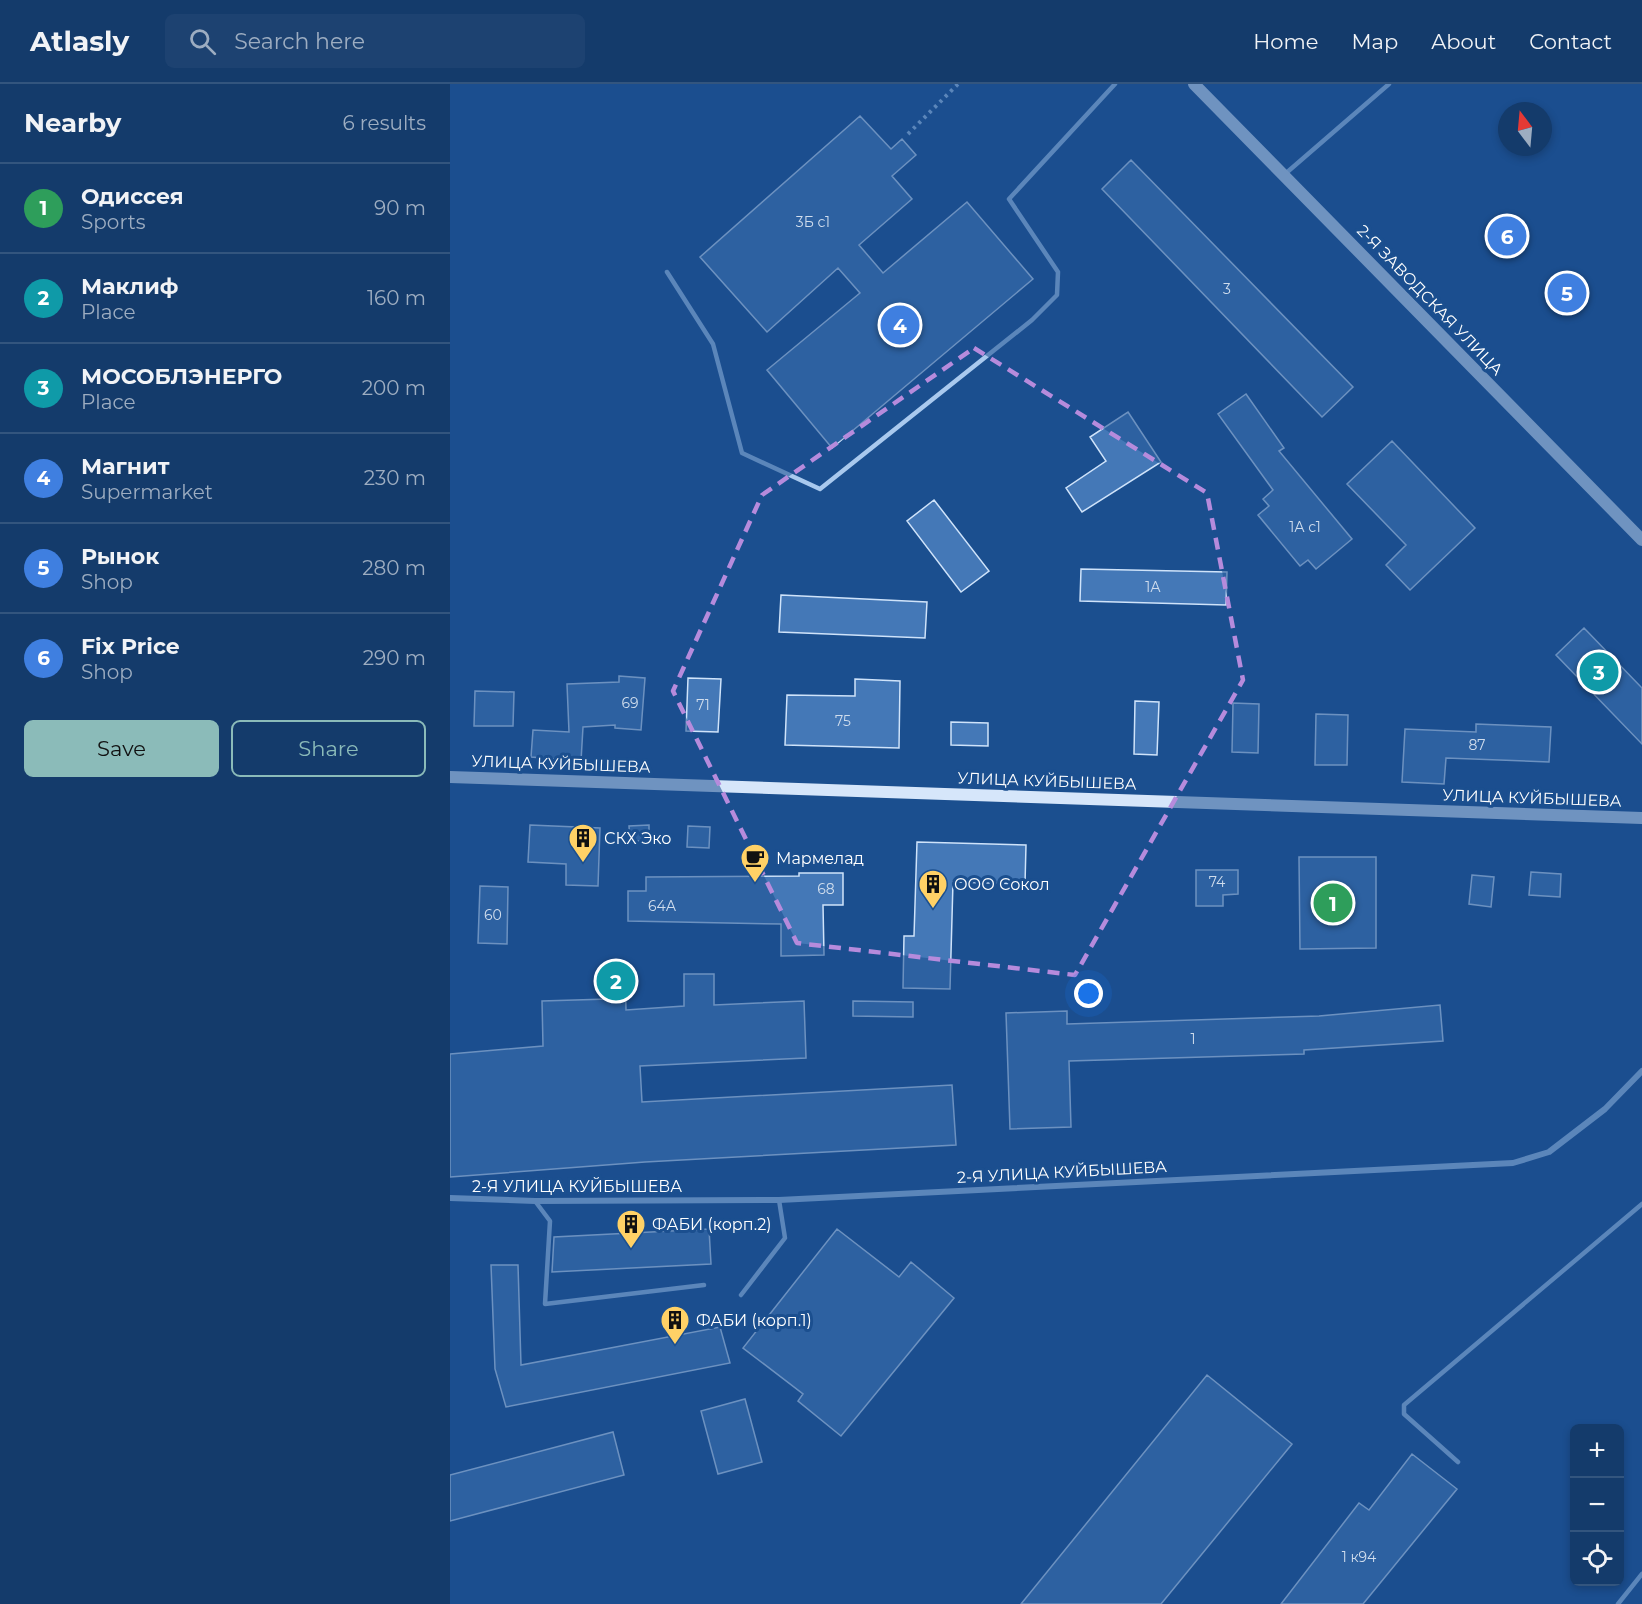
<!DOCTYPE html>
<meta charset="utf-8">
<style>
:root{--surface:#143b6b;--page:#1d4271;--text:#f1f3f6;--muted:#9dadc1;--line:#33557e;--accent:#8bbbb9}
body{margin:0;font-family:Montserrat,sans-serif;background:var(--page);color:var(--text)}
.controls{position:absolute;right:18px;bottom:18px;display:grid;overflow:hidden;border-radius:9px;box-shadow:0 3px 9px #0003}
.controls button{width:54px;height:54px;display:grid;place-items:center;padding:0;border:0;border-bottom:2px solid var(--line);background:var(--surface);color:var(--text);font:30px sans-serif}
.compass{position:absolute;left:1048px;top:18px;width:54px;height:54px;border-radius:50%;background:var(--surface);box-shadow:0 3px 9px #0003;rotate:344deg}
.you{position:absolute;left:639px;top:910px;width:21px;height:21px;margin:-15px;border:4px solid #fff;border-radius:50%;background:#1a73e8;box-shadow:0 0 0 9px #1a73e833}
.badge{display:grid;place-items:center;width:39px;height:39px;border-radius:50%;background:var(--accent);color:#fff;font-size:20px;font-weight:700}
.pin{position:absolute;translate:-50% -50%;border:3px solid #fff;box-shadow:0 2px 6px #0006}
.list{margin:0;padding:0;list-style:none}
h2{display:flex;justify-content:space-between;align-items:center;height:78px;margin:0;padding:0 24px;font-size:26px}
h2 small{font-size:20px;font-weight:400;color:var(--muted)}
.list li{display:grid;grid-template-columns:39px 1fr auto;gap:18px;align-items:center;box-sizing:border-box;height:90px;padding:0 24px;border-top:2px solid var(--line)}
.list b{display:block;font-size:22px;white-space:nowrap}
.list p{margin:0;font-size:20px;white-space:nowrap;color:var(--muted)}
.list em{font-size:20px;font-style:normal;color:var(--muted)}
.actions{display:flex;gap:12px;padding:18px 24px}
.actions a{flex:1;padding:14px 0;border:2px solid var(--accent);border-radius:9px;text-align:center;font-size:21px;color:var(--accent)}
.actions .main{background:var(--accent);color:#111}
.icon{flex:none;width:33px;height:33px;fill:none;stroke:currentColor;stroke-width:2;stroke-linecap:round;stroke-linejoin:round}
.map{position:relative;flex:none;width:1192px;height:1520px;overflow:hidden}
header{display:flex;align-items:center;gap:36px;box-sizing:border-box;height:84px;padding:0 30px;background:var(--surface);border-bottom:2px solid var(--line)}
header strong{font-size:28px}
nav{display:flex;gap:33px;margin-inline-start:auto;font-size:21px}
.search{width:420px;height:54px;background:var(--page);display:flex;align-items:center;gap:15px;box-sizing:border-box;padding:0 21px;border-radius:9px;color:var(--muted);font-size:22px}
main{display:flex}
aside{flex:1;background:var(--surface)}
.map>svg:first-child{display:block}
</style>
<header>
<strong>Atlasly</strong>
<div class="search"><svg class="icon" aria-label="search" viewBox="0 0 24 24"><circle cx="10" cy="10" r="6"/><path d="M15 15l6 6"/></svg>Search here</div>
<nav><a>Home</a><a>Map</a><a>About</a><a>Contact</a></nav>
</header>
<main>
<aside>
<h2>Nearby<small>6 results</small></h2>
<ul class="list">
<li><span class="badge" style="background:#2e9e5b">1</span><div><b>Одиссея</b><p>Sports</p></div><em>90 m</em></li>
<li><span class="badge" style="background:#0f9aa8">2</span><div><b>Маклиф</b><p>Place</p></div><em>160 m</em></li>
<li><span class="badge" style="background:#0f9aa8">3</span><div><b>МОСОБЛЭНЕРГО</b><p>Place</p></div><em>200 m</em></li>
<li><span class="badge" style="background:#3f7fe0">4</span><div><b>Магнит</b><p>Supermarket</p></div><em>230 m</em></li>
<li><span class="badge" style="background:#3f7fe0">5</span><div><b>Рынок</b><p>Shop</p></div><em>280 m</em></li>
<li><span class="badge" style="background:#3f7fe0">6</span><div><b>Fix Price</b><p>Shop</p></div><em>290 m</em></li>
</ul>
<div class="actions"><a class="main">Save</a><a>Share</a></div>
</aside>
<div class="map">
<svg width="1192" height="1520" viewBox="0 0 1192 1520">
<rect width="100%" height="100%" fill="#1b4f8f"/>
<path fill="#4478b7" stroke="#cfe3fa" stroke-width="1.5" d="M 410,32 L 441,65 L 452,55 L 466,71 L 442,92 L 462,115 L 409,161 L 433,189 L 517,118 L 583,195 L 382,364 L 317,286 L 410,209 L 388,184 L 317,248 L 250,173 Z
M 681,76 L 903,303 L 872,333 L 652,105 Z
M 796,310 L 834,364 L 829,367 L 902,455 L 866,485 L 858,476 L 850,482 L 808,431 L 819,422 L 813,415 L 823,406 L 768,330 Z
M 678,328 L 711,378 L 632,428 L 616,404 L 656,377 L 640,353 Z
M 942,357 L 1025,444 L 960,506 L 936,481 L 956,461 L 897,400 Z
M 484,416 L 539,487 L 511,508 L 457,437 Z
M 631,485 L 777,488 L 776,521 L 630,517 Z
M 331,511 L 477,518 L 475,554 L 329,548 Z
M 1134,544 L 1192,604 L 1192,660 L 1106,571 Z
M 169,592 L 195,594 L 191,646 L 165,644 L 165,641 L 133,643 L 131,677 L 81,673 L 83,646 L 119,648 L 117,600 L 169,598 Z
M 238,594 L 271,595 L 268,648 L 236,647 Z
M 405,595 L 450,597 L 449,664 L 335,661 L 337,611 L 405,612 Z
M 25,607 L 64,608 L 63,642 L 24,642 Z
M 685,617 L 709,618 L 707,671 L 684,670 Z
M 783,619 L 809,620 L 808,669 L 782,668 Z
M 866,630 L 898,631 L 897,681 L 865,681 Z
M 501,638 L 538,639 L 538,662 L 501,661 Z
M 1026,640 L 1101,643 L 1099,678 L 996,674 L 994,700 L 952,698 L 955,645 L 1026,648 Z
M 80,741 L 150,744 L 148,802 L 116,801 L 116,780 L 78,778 Z
M 199,741 L 199,757 L 180,757 L 179,742 Z
M 238,742 L 260,743 L 259,764 L 237,763 Z
M 467,758 L 576,761 L 575,800 L 503,798 L 500,905 L 453,904 L 454,852 L 464,852 Z
M 849,773 L 926,773 L 926,864 L 850,865 Z
M 746,786 L 788,786 L 788,810 L 773,811 L 773,822 L 746,822 Z
M 1081,788 L 1111,790 L 1110,813 L 1079,811 Z
M 349,789 L 393,789 L 393,821 L 373,821 L 374,871 L 331,872 L 331,840 L 178,837 L 178,807 L 196,807 L 196,793 L 349,792 Z
M 1022,791 L 1044,793 L 1041,823 L 1019,820 Z
M 30,802 L 58,803 L 57,860 L 28,859 Z
M 157,878 L 175,878 L 176,926 L 234,922 L 234,890 L 264,890 L 264,921 L 354,917 L 356,974 L 190,982 L 192,1018 L 502,1001 L 506,1061 L 195,1078 L 0,1093 L 0,970 L 93,962 L 92,917 L 158,915 Z
M 403,917 L 463,918 L 463,933 L 403,932 Z
M 990,921 L 993,957 L 854,966 L 854,970 L 619,977 L 621,1043 L 560,1045 L 556,929 L 617,927 L 617,940 L 869,932 Z
M 259,1145 L 261,1180 L 102,1188 L 104,1153 Z
M 387,1145 L 449,1193 L 461,1178 L 504,1214 L 391,1352 L 348,1317 L 353,1310 L 293,1264 Z
M 41,1181 L 68,1181 L 71,1281 L 270,1243 L 280,1279 L 56,1323 L 45,1285 Z
M 757,1291 L 842,1360 L 711,1520 L 571,1520 Z
M 295,1315 L 312,1378 L 268,1390 L 251,1327 Z
M 163,1348 L 174,1391 L 0,1437 L 0,1391 Z
M 962,1370 L 1007,1405 L 913,1520 L 831,1520 L 909,1419 L 919,1426 Z"/>
<g fill="none" stroke-linecap="round" stroke-linejoin="round">
<path stroke="#a9c9ee" stroke-width="4" stroke-dasharray="3 4.5" stroke-linecap="butt" d="M 458,50 L 508,0"/>
<path stroke="#a9c9ee" stroke-width="4.5" d="M 835,90 L 939,0
M 217,188 L 263,260 L 292,369 L 370,405 L 582,236 L 607,211 L 608,188 L 559,115 L 665,0
M 85,1117 L 100,1137 L 95,1220 L 254,1201
M 291,1211 L 335,1154 L 329,1116
M 1008,1378 L 954,1330 L 954,1321 L 1192,1120
M 1168,1520 L 1192,1490"/>
<path stroke="#a9c9ee" stroke-width="6" d="M 0,1114 L 85,1117 L 329,1116 L 1063,1079 L 1099,1068 L 1155,1025 L 1192,987"/>
<path stroke="#d6e6fa" stroke-width="12" d="M 744,0 L 1192,456
M 0,693 L 1192,734"/>
</g>
<path d="M0 0H1192V1520H0ZM 524,264 L 757,409 L 793,596 L 625,891 L 347,859 L 223,607 L 312,411 Z" fill="#1b4f8f" fill-opacity=".55" fill-rule="evenodd"/>
<path fill="none" stroke="#b68bdc" stroke-width="4.5" stroke-dasharray="12 8" stroke-linejoin="round" d="M 524,264 L 757,409 L 793,596 L 625,891 L 347,859 L 223,607 L 312,411 Z"/>
<defs>
<g id="building-pin" transform="scale(1.5)"><path d="M0 17L-7.5 6A9.5 9.5 0 1 1 7.5 6Z" fill="#ffd166" stroke="#1b4f8f"/><path d="M-4-6H4V6H1V3H-1V6H-4ZM-2.5-4.3h1.7v1.8h-1.7ZM.8-4.3h1.7v1.8H.8ZM-2.5-1h1.7V.8h-1.7ZM.8-1h1.7V.8H.8Z" fill="#111"/></g>
<g id="cafe-pin" transform="scale(1.5)"><path d="M0 17L-7.5 6A9.5 9.5 0 1 1 7.5 6Z" fill="#ffd166" stroke="#1b4f8f"/><path d="M-5.5-4.5H6V0H3Q3 3.5 0 3.5H-2.5Q-5.5 3.5-5.5 0ZM3-3.2v2h1.7v-2ZM-6 4.5H4V6H-6Z" fill="#111"/></g>
</defs>
<g fill-rule="evenodd">
<use href="#building-pin" x="133" y="754"/>
<use href="#cafe-pin" x="305" y="774"/>
<use href="#building-pin" x="483" y="800"/>
<use href="#building-pin" x="181" y="1140"/>
<use href="#building-pin" x="225" y="1236"/>
</g>
<g text-anchor="middle" dominant-baseline="central" stroke-width="6" stroke-linejoin="round" paint-order="stroke">
<g font-size="14" fill="#d0dded">
<text x="363" y="138">3Б с1</text>
<text x="777" y="205">3</text>
<text x="855" y="443">1А с1</text>
<text x="703" y="503">1А</text>
<text x="180" y="619">69</text>
<text x="253" y="621">71</text>
<text x="393" y="637">75</text>
<text x="1027" y="661">87</text>
<text x="767" y="798">74</text>
<text x="376" y="805">68</text>
<text x="212" y="822">64А</text>
<text x="43" y="831">60</text>
<text x="743" y="955">1</text>
<text x="909" y="1473">1 к94</text>
</g>
<g font-size="16" fill="#fff" stroke="#1b4f8f">
<text transform="translate(980 216) rotate(46)">2-Я ЗАВОДСКАЯ УЛИЦА</text>
<text transform="translate(111 680) rotate(2)">УЛИЦА КУЙБЫШЕВА</text>
<text transform="translate(597 697) rotate(2)">УЛИЦА КУЙБЫШЕВА</text>
<text transform="translate(1082 714) rotate(2)">УЛИЦА КУЙБЫШЕВА</text>
<text transform="translate(612 1088) rotate(-3)">2-Я УЛИЦА КУЙБЫШЕВА</text>
<text x="127" y="1102">2-Я УЛИЦА КУЙБЫШЕВА</text>
</g>
<g font-size="16" fill="#fff" stroke="#1b4f8f" text-anchor="start">
<text x="154" y="754">СКХ Эко</text>
<text x="326" y="774">Мармелад</text>
<text x="504" y="800">ООО Сокол</text>
<text x="202" y="1140">ФАБИ (корп.2)</text>
<text x="246" y="1236">ФАБИ (корп.1)</text>
</g>
</g>
</svg>
<div class="controls">
<button>+</button>
<button>−</button>
<button><svg class="icon" aria-label="locate" viewBox="0 0 24 24"><circle cx="12" cy="12" r="6"/><path d="M12 2v4M12 18v4M2 12h4M18 12h4"/></svg></button>
</div>
<svg class="compass" viewBox="-18 -18 36 36"><path d="M0-13l5 13h-10z" fill="#e53935"/><path d="M0 13l5-13h-10z" fill="#9dadc1"/></svg>
<div class="you"></div>
<div class="pin badge" style="left:883px;top:819px;background:#2e9e5b">1</div>
<div class="pin badge" style="left:166px;top:897px;background:#0f9aa8">2</div>
<div class="pin badge" style="left:1149px;top:588px;background:#0f9aa8">3</div>
<div class="pin badge" style="left:450px;top:241px;background:#3f7fe0">4</div>
<div class="pin badge" style="left:1117px;top:209px;background:#3f7fe0">5</div>
<div class="pin badge" style="left:1057px;top:152px;background:#3f7fe0">6</div>
</div>
</main>
